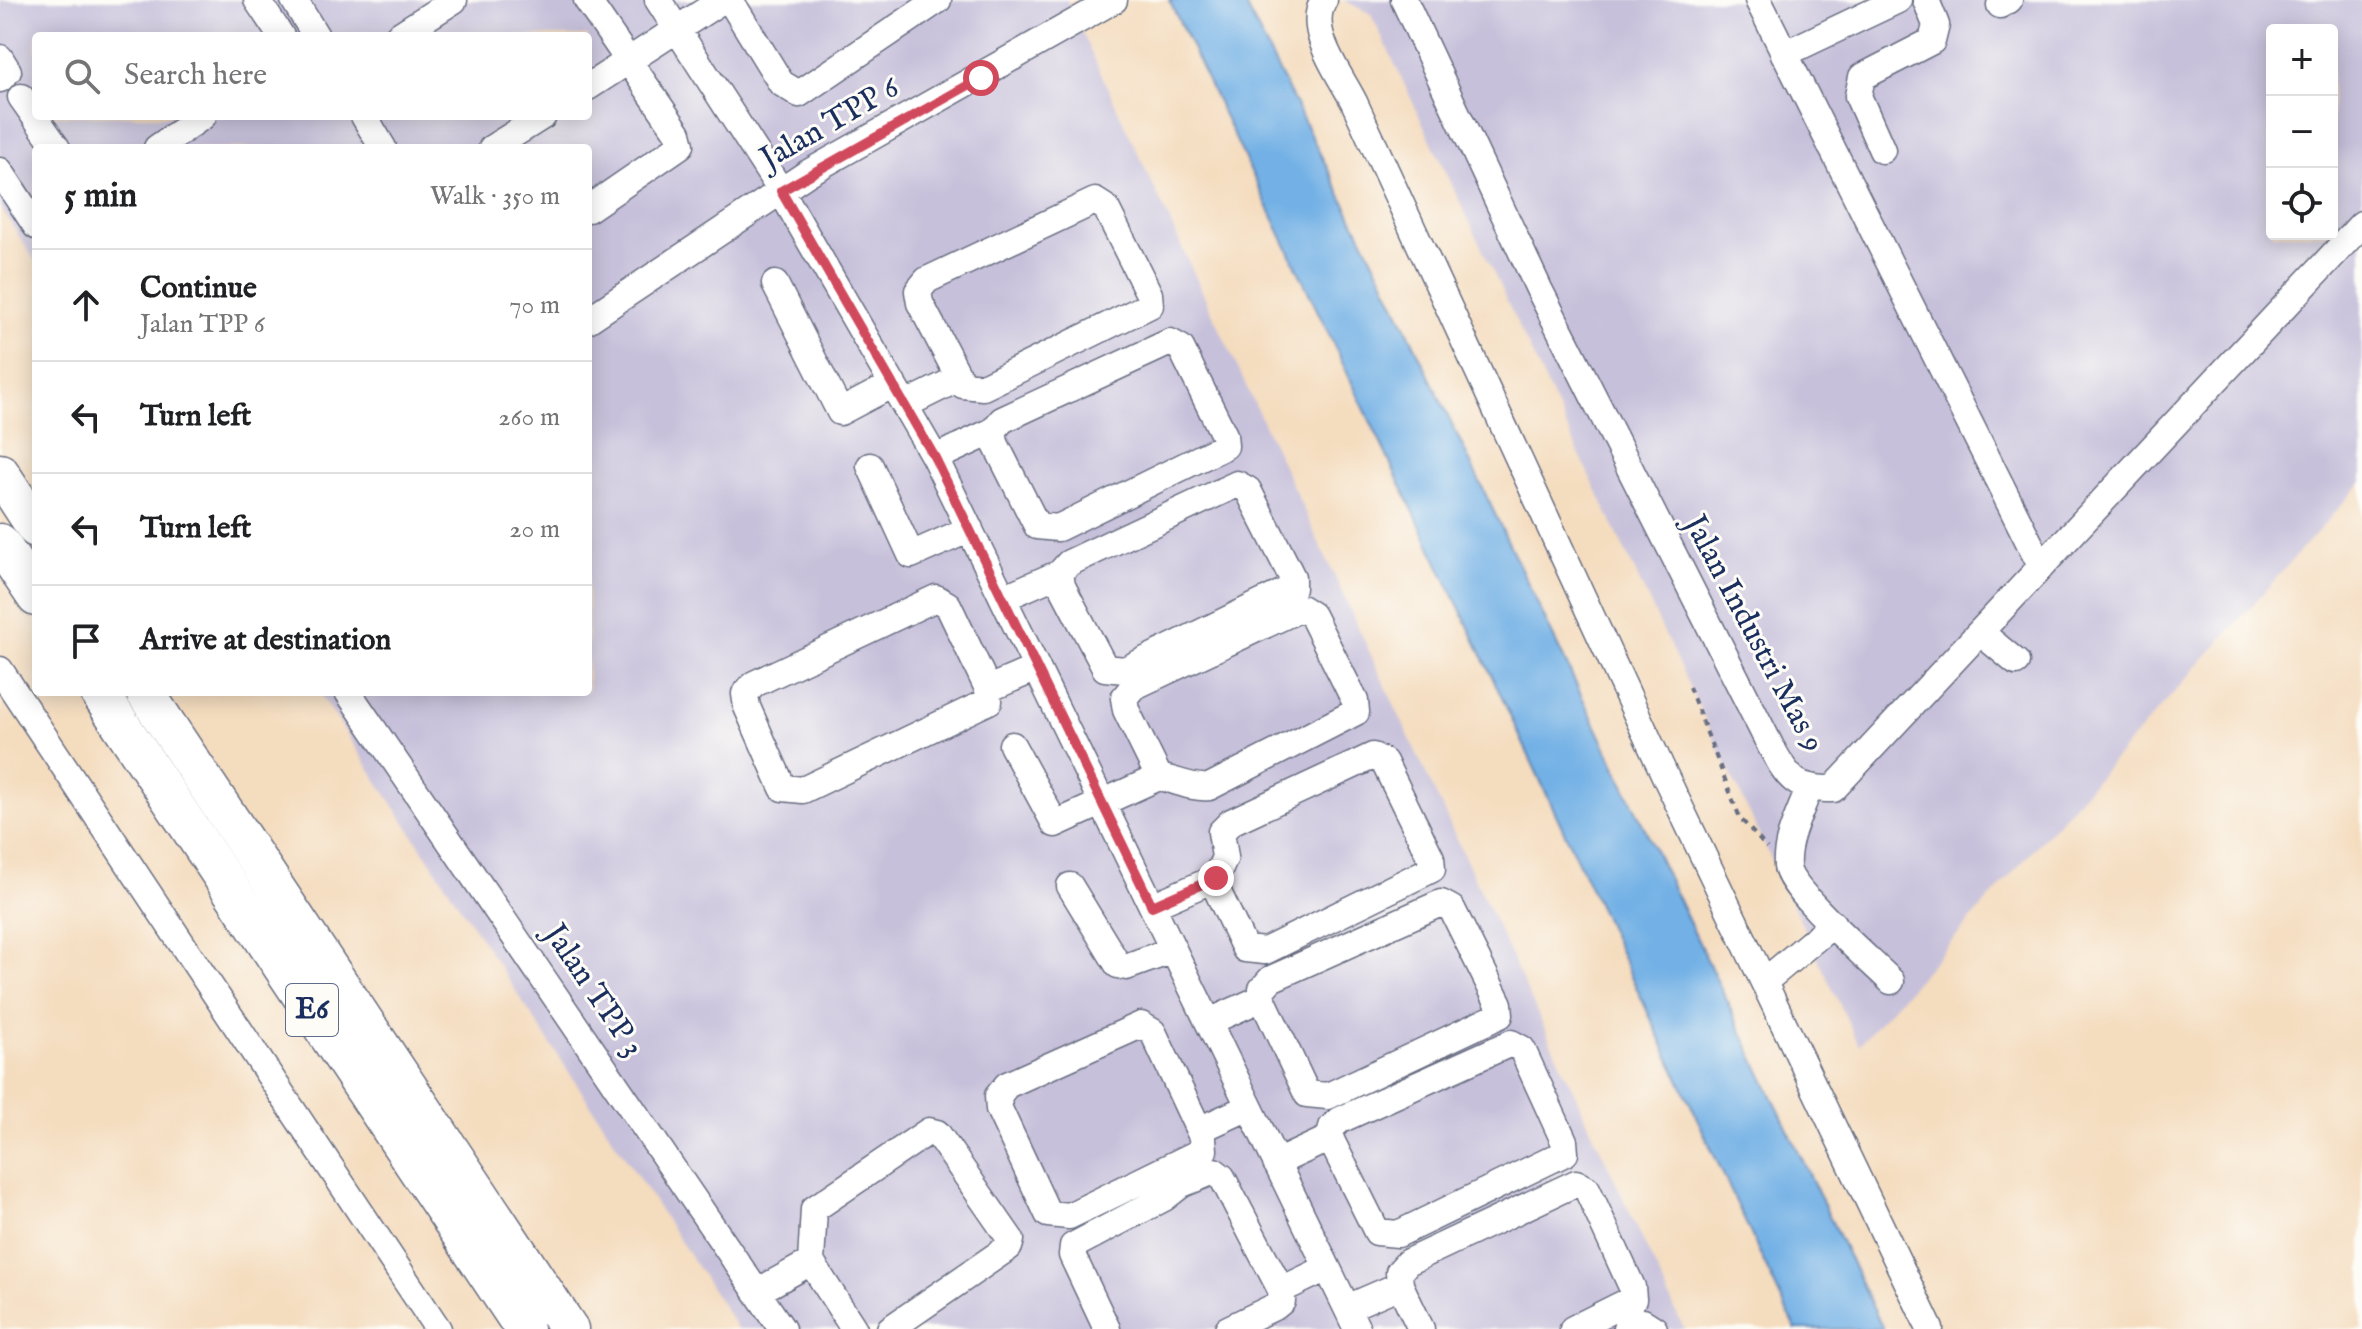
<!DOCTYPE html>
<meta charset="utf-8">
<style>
:root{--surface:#fff;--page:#f6f6f6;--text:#202124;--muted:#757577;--line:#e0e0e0}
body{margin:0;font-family:"IM FELL English",serif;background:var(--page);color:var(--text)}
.controls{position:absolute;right:24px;top:24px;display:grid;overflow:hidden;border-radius:8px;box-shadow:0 4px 20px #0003}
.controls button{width:72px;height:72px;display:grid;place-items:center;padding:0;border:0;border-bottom:2px solid var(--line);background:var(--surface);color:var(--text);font:40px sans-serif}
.stop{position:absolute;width:24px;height:24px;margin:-18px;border:6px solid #d1495b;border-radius:50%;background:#fff}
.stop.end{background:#d1495b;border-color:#fff;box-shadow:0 2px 8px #0008}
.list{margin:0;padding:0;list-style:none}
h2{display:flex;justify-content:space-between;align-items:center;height:104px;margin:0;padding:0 32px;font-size:34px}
h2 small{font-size:26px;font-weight:400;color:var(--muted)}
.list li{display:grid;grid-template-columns:52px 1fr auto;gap:24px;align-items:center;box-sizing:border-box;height:112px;padding:0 32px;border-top:2px solid var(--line)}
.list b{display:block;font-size:30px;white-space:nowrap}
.list p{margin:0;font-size:26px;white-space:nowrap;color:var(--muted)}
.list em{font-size:26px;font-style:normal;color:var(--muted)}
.icon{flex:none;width:44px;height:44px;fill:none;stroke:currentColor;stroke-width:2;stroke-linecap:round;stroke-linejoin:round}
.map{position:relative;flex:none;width:2362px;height:1329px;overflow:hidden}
.search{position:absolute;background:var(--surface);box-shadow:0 4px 20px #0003;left:32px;top:32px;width:560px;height:88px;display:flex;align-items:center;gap:20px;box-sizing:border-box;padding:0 28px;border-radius:8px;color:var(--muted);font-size:30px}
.panel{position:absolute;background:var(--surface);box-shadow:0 4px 20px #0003;left:32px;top:144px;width:560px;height:552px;border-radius:8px}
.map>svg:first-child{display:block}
</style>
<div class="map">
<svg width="2362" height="1329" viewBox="0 0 2362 1329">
<rect width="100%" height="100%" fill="#fdfcf7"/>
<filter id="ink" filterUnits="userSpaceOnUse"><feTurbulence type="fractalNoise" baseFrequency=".0125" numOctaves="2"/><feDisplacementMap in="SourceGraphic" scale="16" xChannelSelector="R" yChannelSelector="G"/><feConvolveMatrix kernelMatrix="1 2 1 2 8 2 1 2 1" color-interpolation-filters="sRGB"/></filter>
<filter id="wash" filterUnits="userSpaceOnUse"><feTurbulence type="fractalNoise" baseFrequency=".006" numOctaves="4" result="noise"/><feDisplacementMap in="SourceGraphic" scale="32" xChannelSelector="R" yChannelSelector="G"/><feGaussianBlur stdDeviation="1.8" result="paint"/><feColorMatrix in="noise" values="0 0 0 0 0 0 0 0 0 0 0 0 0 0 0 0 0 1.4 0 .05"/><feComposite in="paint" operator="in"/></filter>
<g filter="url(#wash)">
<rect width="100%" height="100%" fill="#f4dcbe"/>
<path fill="#c6c0da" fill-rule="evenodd" d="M 0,0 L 1067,0 L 1684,1329 L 738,1329 L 319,692 L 588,692 L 588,148 L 36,148 L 36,262 L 0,207 ZM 36,36 L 588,36 L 588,116 L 36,116 Z
M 1343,0 L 2362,0 L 2362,482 L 1859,1045 L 1371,14 ZM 2272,30 L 2332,30 L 2332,234 L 2272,234 Z"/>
<path fill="#72b0e5" stroke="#4670a2" stroke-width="2" d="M 1169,0 L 1243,0 L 1383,279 L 1883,1329 L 1795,1329 L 1483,657 Z"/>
</g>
<g filter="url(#ink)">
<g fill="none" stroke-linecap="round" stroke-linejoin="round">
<g stroke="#676c80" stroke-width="29">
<path id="minor" d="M 257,0 L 281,36
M 294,0 L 316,36
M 587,0 L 678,133 L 681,145 L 588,209
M 658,0 L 781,191 L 935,458 L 1357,1329
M 730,0 L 781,83 L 799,94 L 938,0
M 1324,0 C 1305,30 1340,74 1354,102 L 1666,778 L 1930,1329
M 1404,0 L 1539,289 L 1771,747 C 1789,779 1794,789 1833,789 L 2362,224
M 1758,0 L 2041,566
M 2000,5 L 2009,0
M 398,36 L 454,0
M 1784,54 L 1898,0
M 0,58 L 8,71 L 0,79
M 588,87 L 722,0
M 21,97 L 57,148
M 364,116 L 383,148
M 157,148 L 203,116
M 492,148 L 543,116
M 1882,150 L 1858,96 L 1862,77 L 1932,41 L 1936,25 L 1926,0
M 0,171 L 36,226
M 1095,201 L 1106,208 L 1149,294 L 1150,305 L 983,387 L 963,385 L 920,303 L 918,291 L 927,280 Z
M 775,284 L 840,412 L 893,384
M 588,320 L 808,173 L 1114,0
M 1170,342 L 1181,348 L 1224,435 L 1225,446 L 1058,528 L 1037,526 L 995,443 L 993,431 L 1002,420 Z
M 905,405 L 959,378
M 935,458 L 993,431
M 870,466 L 911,555 L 970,529
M 1237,484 L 1248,490 L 1292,577 L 1292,588 L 1125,670 L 1105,668 L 1062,586 L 1060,573 L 1069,563 Z
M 936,598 L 948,605 L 988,689 L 989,701 L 803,790 L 783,788 L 747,707 L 745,694 L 754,684 Z
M 1003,598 L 1060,573
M 1301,608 L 1312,615 L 1355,701 L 1356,712 L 1209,787 C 1193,789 1176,780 1159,777 L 1126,710 L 1124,698 L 1133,687 Z
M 1980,632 L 2016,662
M 0,670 L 438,1329
M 988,689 L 1037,668
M 348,692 L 782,1329
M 1012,745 L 1055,824 L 1159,777
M 1373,756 L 1384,762 L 1431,858 L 1432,869 L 1265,951 L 1245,949 L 1216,888 L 1216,878 L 1225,857 L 1221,832 L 1231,822 Z
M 1809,789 C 1800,813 1785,840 1787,866 C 1788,889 1871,961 1891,981
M 1070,886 L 1118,965 L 1126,967 L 1173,950
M 1441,903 L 1452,909 L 1499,1004 L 1500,1015 L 1328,1096 L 1307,1094 L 1262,998 L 1262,989 L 1271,979 Z
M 1152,906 L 1216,878
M 1764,982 L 1833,924
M 1209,1022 L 1262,998
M 1141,1025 L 1153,1032 L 1203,1139 L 1204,1150 L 1069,1216 L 1048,1214 L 999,1109 L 998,1096 L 1007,1085 Z
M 1511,1043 L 1522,1049 L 1564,1141 L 1565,1153 L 1398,1234 L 1377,1232 L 1330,1138 L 1332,1127 L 1340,1120 Z
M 1199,1130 L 1249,1107
M 1276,1163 L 1330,1138
M 1281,1290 L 1327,1268
M 757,1292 L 811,1262
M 1347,1308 L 1400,1285
M 854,1329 L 811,1262 L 814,1209 L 929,1131 L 937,1133 L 1011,1240 L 1009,1247 L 890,1329
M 1107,1329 L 1072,1255 L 1073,1246 L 1164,1198 L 1182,1184 L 1214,1171 L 1222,1177 L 1281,1290 L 1282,1301 L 1276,1306 L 1228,1329
M 1421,1329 L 1400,1285 L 1399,1272 L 1408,1262 L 1576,1183 L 1587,1189 L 1632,1287 L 1633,1299 L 1573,1329
M 1626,1329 L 1643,1322 L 1654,1329"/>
</g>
<g stroke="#676c80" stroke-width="41">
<path id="highway" d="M 0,473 L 36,528
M 0,543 L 36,597
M 99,692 L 524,1329
M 145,692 L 569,1329"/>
</g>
<path stroke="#676c80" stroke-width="4" stroke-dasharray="6 6" stroke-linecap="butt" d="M 1689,687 L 1740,818 L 1767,848"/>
<use href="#minor" stroke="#fff" stroke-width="26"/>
<use href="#highway" stroke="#fff" stroke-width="38"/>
</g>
</g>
<g fill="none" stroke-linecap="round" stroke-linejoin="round" filter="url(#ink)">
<path stroke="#d1495b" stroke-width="10" d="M 981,78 L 781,191 L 935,458 L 1152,906 L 1216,878"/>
</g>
<g text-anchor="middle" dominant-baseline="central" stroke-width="6" stroke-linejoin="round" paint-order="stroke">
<rect fill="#fdfcf7" stroke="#5f6c8c" stroke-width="2" x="286" y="984" width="52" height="52" rx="6"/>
<g font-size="30" font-weight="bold" fill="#1b2f5e">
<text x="312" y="1010">E6</text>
</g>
<g font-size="32" fill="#1b2f5e" stroke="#fdfcf7">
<text transform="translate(830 124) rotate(-30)">Jalan TPP 6</text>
<text transform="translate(1753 634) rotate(62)">Jalan Industri Mas 9</text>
<text transform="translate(593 991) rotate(56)">Jalan TPP 3</text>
</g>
</g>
</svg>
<div class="controls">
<button>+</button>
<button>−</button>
<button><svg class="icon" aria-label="locate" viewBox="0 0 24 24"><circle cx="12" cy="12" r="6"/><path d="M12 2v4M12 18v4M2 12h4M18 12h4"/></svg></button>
</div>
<div class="stop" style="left:981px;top:78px"></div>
<div class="stop end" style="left:1216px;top:878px"></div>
<div class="search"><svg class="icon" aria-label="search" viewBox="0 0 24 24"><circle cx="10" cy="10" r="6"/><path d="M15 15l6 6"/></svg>Search here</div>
<section class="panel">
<h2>5 min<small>Walk · 350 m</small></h2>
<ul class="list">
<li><svg class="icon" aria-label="ahead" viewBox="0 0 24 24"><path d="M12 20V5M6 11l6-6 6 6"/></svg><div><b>Continue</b><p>Jalan TPP 6</p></div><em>70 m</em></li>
<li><svg class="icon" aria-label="left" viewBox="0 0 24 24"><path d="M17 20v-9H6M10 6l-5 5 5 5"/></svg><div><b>Turn left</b></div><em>260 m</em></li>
<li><svg class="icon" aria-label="left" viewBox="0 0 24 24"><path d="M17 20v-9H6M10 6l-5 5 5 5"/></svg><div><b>Turn left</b></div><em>20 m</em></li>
<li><svg class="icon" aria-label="arrive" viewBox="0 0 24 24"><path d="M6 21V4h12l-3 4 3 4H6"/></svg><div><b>Arrive at destination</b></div></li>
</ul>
</section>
</div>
